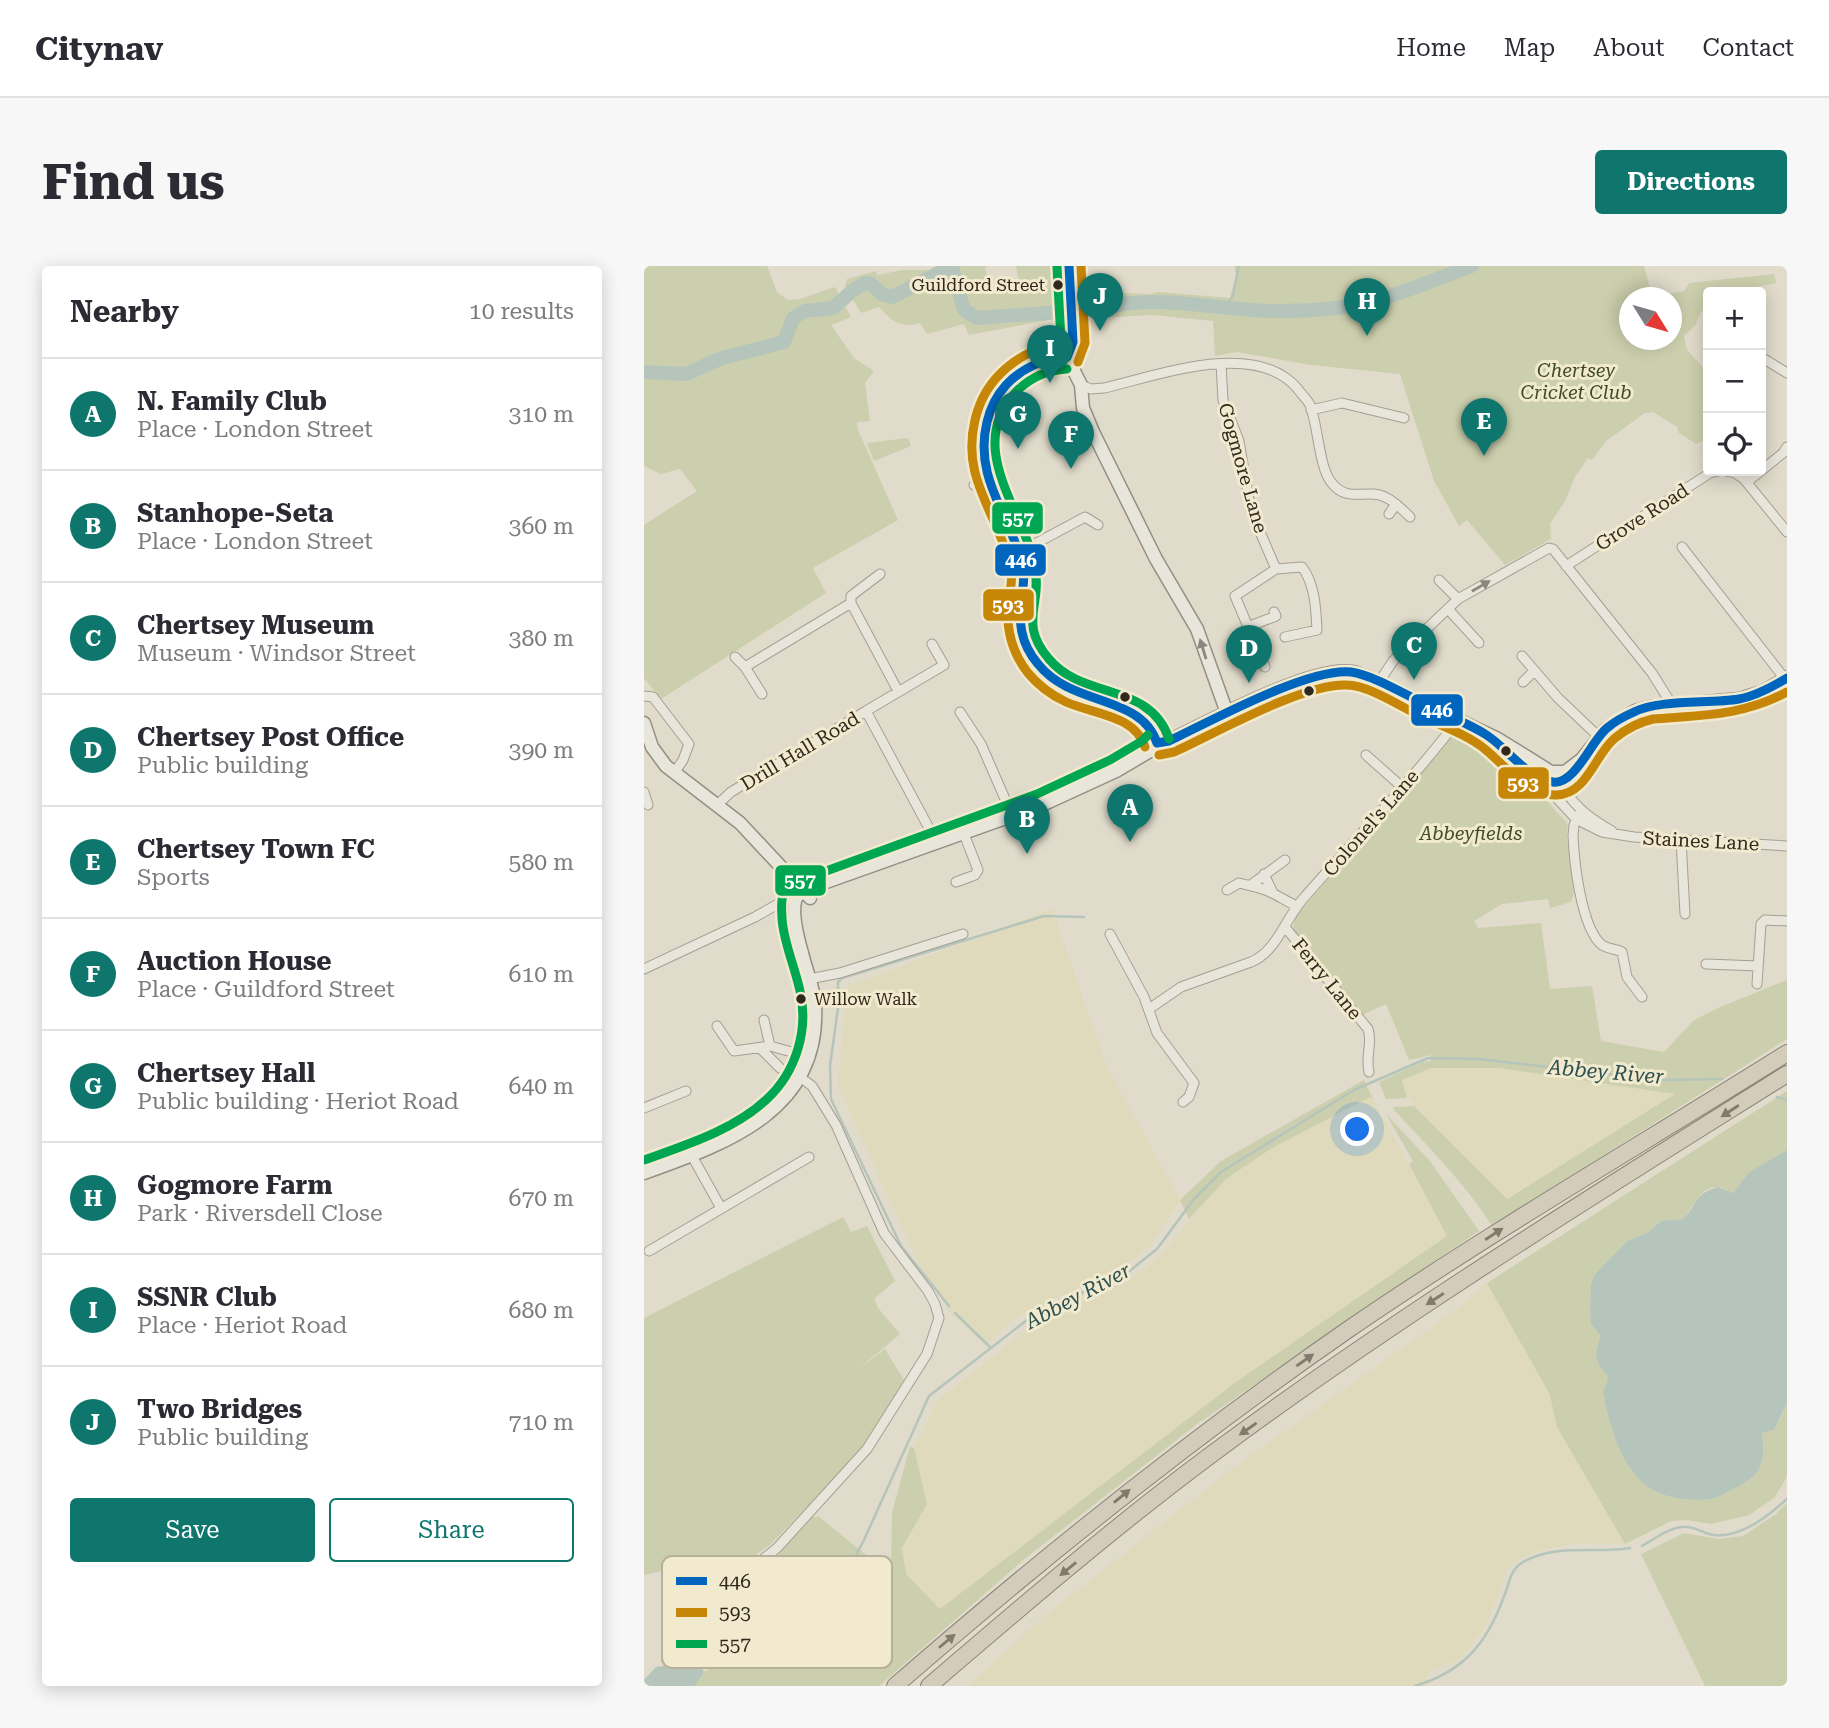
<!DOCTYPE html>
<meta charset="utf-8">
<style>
:root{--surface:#fff;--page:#f7f7f7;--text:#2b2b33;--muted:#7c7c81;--line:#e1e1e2;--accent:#0f766e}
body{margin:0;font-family:"Roboto Serif",serif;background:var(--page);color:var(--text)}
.controls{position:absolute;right:21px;top:21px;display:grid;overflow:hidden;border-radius:7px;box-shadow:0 4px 18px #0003}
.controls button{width:63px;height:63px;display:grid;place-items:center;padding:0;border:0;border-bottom:2px solid var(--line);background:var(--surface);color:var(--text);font:35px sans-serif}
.compass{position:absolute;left:975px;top:21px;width:63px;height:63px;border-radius:50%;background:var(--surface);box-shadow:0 4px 18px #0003;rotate:127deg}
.you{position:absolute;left:714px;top:864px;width:24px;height:24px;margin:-18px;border:5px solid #fff;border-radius:50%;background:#1a73e8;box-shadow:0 0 0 10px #1a73e833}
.badge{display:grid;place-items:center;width:46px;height:46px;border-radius:50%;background:var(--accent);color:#fff;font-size:23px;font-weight:700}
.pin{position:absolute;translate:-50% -58px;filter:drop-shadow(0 2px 4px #0008)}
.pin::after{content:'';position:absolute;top:37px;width:24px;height:21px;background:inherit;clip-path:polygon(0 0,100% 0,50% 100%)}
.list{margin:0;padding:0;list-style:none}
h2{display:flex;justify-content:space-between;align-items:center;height:91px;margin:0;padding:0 28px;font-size:30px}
h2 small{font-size:23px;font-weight:400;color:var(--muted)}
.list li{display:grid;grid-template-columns:46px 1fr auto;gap:21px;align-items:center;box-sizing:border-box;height:112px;padding:0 28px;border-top:2px solid var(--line)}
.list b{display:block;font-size:26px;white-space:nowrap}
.list p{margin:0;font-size:23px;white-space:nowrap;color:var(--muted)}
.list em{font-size:23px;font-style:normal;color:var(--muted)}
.actions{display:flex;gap:14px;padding:21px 28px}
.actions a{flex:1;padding:16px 0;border:2px solid var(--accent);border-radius:7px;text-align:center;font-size:24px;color:var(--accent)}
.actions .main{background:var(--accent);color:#fff}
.icon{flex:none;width:38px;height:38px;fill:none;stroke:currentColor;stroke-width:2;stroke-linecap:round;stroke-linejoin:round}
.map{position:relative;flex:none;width:1143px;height:1420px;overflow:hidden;border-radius:7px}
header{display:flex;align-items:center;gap:42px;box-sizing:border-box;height:98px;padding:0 35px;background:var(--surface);border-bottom:2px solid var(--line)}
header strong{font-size:33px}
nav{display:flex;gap:38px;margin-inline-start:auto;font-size:24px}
.intro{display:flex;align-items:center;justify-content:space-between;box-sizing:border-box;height:168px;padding:0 42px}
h1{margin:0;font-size:49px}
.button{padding:18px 32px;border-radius:7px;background:var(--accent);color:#fff;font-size:24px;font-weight:700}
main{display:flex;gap:42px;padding:0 42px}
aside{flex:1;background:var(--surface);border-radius:7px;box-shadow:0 4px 18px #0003}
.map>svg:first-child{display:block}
</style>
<header>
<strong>Citynav</strong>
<nav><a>Home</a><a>Map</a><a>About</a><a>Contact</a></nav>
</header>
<div class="intro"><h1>Find us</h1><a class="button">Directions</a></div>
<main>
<aside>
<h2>Nearby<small>10 results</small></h2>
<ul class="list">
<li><span class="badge">A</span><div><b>N. Family Club</b><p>Place · London Street</p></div><em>310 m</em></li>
<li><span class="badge">B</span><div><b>Stanhope-Seta</b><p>Place · London Street</p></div><em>360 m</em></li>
<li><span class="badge">C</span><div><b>Chertsey Museum</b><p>Museum · Windsor Street</p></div><em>380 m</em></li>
<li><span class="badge">D</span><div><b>Chertsey Post Office</b><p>Public building</p></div><em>390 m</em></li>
<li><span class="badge">E</span><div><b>Chertsey Town FC</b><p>Sports</p></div><em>580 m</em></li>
<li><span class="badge">F</span><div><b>Auction House</b><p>Place · Guildford Street</p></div><em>610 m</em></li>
<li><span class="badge">G</span><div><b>Chertsey Hall</b><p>Public building · Heriot Road</p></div><em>640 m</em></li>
<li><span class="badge">H</span><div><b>Gogmore Farm</b><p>Park · Riversdell Close</p></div><em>670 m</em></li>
<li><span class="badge">I</span><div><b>SSNR Club</b><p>Place · Heriot Road</p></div><em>680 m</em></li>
<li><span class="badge">J</span><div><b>Two Bridges</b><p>Public building</p></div><em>710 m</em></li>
</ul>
<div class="actions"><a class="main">Save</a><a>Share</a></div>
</aside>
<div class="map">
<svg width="1143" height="1420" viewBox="0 0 1143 1420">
<rect width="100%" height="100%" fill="#e0dbca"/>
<path fill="#dfdabb" d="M 408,643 L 463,801 L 536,934 L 506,980 L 481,1001 L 377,1048 L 341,1079 L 307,1048 L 291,1019 L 276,1001 L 194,819 L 203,721 Z
M 787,802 L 855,802 L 1032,828 L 862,933 L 763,832 L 758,814 Z
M 726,831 L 729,833 L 804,970 L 592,1116 L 296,1343 L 262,1309 L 258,1283 L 283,1238 L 270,1182 L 294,1134 L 391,1057 L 487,1013 L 508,998 L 582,913 L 628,882 Z
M 843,1017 L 906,1129 L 913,1161 L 981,1278 L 937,1277 L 900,1283 L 876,1292 L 863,1303 L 853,1332 L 837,1367 L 814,1394 L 782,1408 L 783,1420 L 324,1420 L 402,1349 L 588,1203 L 816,1041 Z"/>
<path fill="#cccfad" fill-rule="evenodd" d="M 0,0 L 123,0 L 133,26 L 144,34 L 156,33 L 191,21 L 207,51 L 187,59 L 210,92 L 230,105 L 221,117 L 226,155 L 213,156 L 214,164 L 254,254 L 169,302 L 182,327 L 17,433 L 0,412 L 0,259 L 53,225 L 36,203 L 17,208 L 0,200 Z
M 298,0 L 346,0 L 341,1 L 347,28 L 376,22 L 372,0 L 406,0 L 422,67 L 417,73 L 410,53 L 325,69 L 320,58 L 283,68 L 276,57 C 258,63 247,55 235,41 L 217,47 L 201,20 L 203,13 L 232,5 L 233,9 L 259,4 L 298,4 Z
M 590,0 L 1000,0 L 1007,27 L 1028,27 L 1040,25 L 1045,17 L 1130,8 L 1132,17 L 1088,26 L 1064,26 C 1064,42 1055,45 1052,59 L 1040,70 L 1043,84 L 1064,107 L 1064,173 L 1052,178 L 1035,167 L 1033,161 L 1009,146 L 1001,147 L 962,175 L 948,194 L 944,192 L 931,211 L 921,235 L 906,258 L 907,273 L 861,299 L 823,254 L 815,260 L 790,215 L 756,108 L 667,99 L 593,86 L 571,90 L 569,55 L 508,49 L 435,53 L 435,37 L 452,37 L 472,27 L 507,28 L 514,26 L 586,32 L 592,9 ZM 986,32 L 1028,32 L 1028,74 L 986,74 Z
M 264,172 L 267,180 L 230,195 L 223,177 Z
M 812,466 C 853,473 885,514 910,543 C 915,549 921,553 924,560 L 923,567 L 930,627 L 927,636 L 906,642 L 904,633 L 858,638 L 830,655 L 834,662 L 897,657 L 906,723 L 948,720 L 957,775 L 1020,786 L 1050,754 L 1074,742 L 1143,714 L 1143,773 L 848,960 C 821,917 785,882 751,845 L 749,841 L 770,840 L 863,933 L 1031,828 L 855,802 L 787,802 L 758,814 L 763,832 L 742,833 L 735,816 L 778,796 L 787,795 L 787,789 L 765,794 L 742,738 L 718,749 L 649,664 L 651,651 Z
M 720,814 L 729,833 L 726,831 L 628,882 L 582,913 L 545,953 L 536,934 L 577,895 Z
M 1143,825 L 1143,884 L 1105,906 L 1089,927 C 1085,926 1082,924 1079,922 C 1057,915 1049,943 1039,953 L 1017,955 L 1003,967 L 983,975 L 951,1008 L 947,1018 L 946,1044 L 947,1057 L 956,1069 C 956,1090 948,1091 965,1109 L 965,1116 L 960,1122 C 963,1155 974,1192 998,1215 C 1015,1231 1048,1237 1070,1232 C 1079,1231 1087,1224 1094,1220 C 1102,1216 1111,1211 1115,1203 C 1121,1190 1120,1180 1118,1166 L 1128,1165 L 1134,1157 L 1143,1137 L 1143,1211 L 1130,1232 L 1105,1249 L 1067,1258 L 1042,1254 L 1027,1255 L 981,1278 L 913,1161 L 906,1129 L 843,1017 Z
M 742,848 L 786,895 L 835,965 L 553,1158 L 383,1291 L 235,1420 L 51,1420 L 60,1406 L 108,1381 L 83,1328 L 134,1289 L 169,1250 L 171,1252 L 174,1250 L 247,1309 L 248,1247 L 266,1180 L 270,1182 L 283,1238 L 258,1282 L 262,1308 L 296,1343 L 592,1116 L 803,970 L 765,898 L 769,895 Z
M 199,951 L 207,966 L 223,960 L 251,1015 L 230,1033 L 234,1042 L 256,1068 L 211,1106 L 241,1083 L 260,1114 L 219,1183 L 127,1278 L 77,1313 L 64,1300 L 47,1298 L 0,1309 L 0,1052 Z
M 1143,1237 L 1143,1420 L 1061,1420 L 997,1288 L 1040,1267 L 1074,1273 L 1099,1270 L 1132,1248 Z"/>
<path fill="#b5c5bc" d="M 1143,884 L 1143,1137 L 1130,1164 L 1118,1167 C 1120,1180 1121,1190 1115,1203 C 1111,1211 1102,1216 1095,1220 C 1087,1224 1079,1230 1071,1232 C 1050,1237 1015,1232 999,1217 C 974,1193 965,1158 959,1125 C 971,1104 958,1111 953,1093 C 950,1085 956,1078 956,1069 L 947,1058 L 946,1044 L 947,1018 L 951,1008 L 983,975 L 1003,967 L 1017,955 L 1039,953 C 1055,937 1048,929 1074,921 L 1089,927 L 1105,906 Z
M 49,1396 L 56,1398 L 60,1406 L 51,1420 L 0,1420 L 0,1414 L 12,1401 Z"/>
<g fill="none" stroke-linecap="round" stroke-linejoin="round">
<path stroke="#b5c5bc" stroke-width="2.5" d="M 408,0 L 419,46
M 581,43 L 589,29 L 595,0
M 1133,831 L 1143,834
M 305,1040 L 257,980 L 187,833 L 186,800 L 194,742 L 194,716 L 198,712 L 215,707 L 400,650 L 440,651
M 311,1047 L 346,1081
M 998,1280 C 1010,1273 1025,1262 1038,1261 C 1050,1259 1059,1268 1070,1269 C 1097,1272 1124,1250 1143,1233
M 57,1403 L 123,1365 L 186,1339 L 220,1274 L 285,1130 L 383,1054 L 412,1038 L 483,1007 L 513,983 L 550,933 L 577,906 L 710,824 L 784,792 L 835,793 L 991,811 L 1022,814 L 1078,813
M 771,1420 C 818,1406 842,1379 859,1333 C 865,1320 865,1304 879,1296 C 912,1277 951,1288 986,1282"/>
<path stroke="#b5c5bc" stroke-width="14" d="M 0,106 L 42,108 L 78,92 L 140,76 L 149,52 L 161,45 L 189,42 L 207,26 L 219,18 L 226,17 L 238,28 L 248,31 L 308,0 L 320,44 L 333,52 L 459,43 C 507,26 578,45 630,45 C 654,45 682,44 706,40 C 747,33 789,14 828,0"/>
<g stroke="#a59f93" stroke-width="11">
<path id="street" d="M 1117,91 L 1143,107
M 577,98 L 579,134 L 595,175 L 607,245 L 632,303 L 658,301 C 671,318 672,343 673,364 L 641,371
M 437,119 L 447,123 L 460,122 C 512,110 611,73 653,122 C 657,128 663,133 666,139 C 674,159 675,201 687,216 C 703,238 723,222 741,231 C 750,235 759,244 766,251
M 667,144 L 698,137 L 760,152
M 1082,205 L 1091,207 L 1100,213 L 1143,266
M 1103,216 L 1139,187 L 1143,181
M 330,219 L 343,214
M 745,248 L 752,238
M 1038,281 L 1141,413
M 374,287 L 441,251 L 454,259
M 922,300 L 1066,207 L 1074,205
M 236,308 L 207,330 L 207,337 L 254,425
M 795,314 L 814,333
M 804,343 L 835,377
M 606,360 L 632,350 L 630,346
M 878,390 L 914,432 L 955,471
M 91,391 L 101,401 L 118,428
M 101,401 L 207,337
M 621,401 L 591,330 L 632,303
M 735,416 L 749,395 L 814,333 L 905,282 L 909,283 L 1008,407 L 1028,439
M 879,416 L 890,405
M 0,430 L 9,431 L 45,478 L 39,494 L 30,507
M 222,445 L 300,399 L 288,378
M 316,446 L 337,478 L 368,549
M 722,489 L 758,521
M 914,512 C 927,538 943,551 968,565
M 896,514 L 932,553 L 958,566 L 990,571 L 1143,580
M 0,526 L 4,539
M 73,539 L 87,526 L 222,445 L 293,577
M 937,545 L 930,559 L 929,569 C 930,595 937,662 958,679 C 964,683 972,683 978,686 L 983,711 L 998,731
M 1037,574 L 1041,648
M 620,608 L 629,627
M 312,616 L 331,609 L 334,604 L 320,568
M 607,619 L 641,594
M 583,624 L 595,617 C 606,620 618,621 628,627 C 637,631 643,636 653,640
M 641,661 L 724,763 C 729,778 721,789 725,806
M 466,668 L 500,731 L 513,767 L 550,817 L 545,831 L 539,836
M 1062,698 L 1114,700
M 0,703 L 111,651 L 141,634 L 153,630
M 165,713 L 196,707 L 319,668
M 1113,718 L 1117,658 L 1121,654 L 1143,655
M 505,743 L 537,721 L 607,696 C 632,686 641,654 658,634 C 710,574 766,517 814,454
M 120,754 L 126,780
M 73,760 L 90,785 L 126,780 L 166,791
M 116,782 L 136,802
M 0,842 L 42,825
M 48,890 L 77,942
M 5,985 L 165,891
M 70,1321 L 81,1321 L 89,1317 L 133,1282 L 223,1183 L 283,1088 L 295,1052 L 291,1038 L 284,1025 L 240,967 L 192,859 L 168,820 L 156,811"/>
</g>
<g stroke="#948f83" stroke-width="15">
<path id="secondary" d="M 425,0 L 429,76 L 423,91 L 437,119 L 439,142 L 449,166 L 512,293 L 553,363 L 583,447
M 423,91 C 402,90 381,101 366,115 C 355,125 349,138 344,151 C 323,208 368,250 379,303 C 381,314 378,325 377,335 C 373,361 377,379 394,399 C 404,412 417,421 432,427 C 459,438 508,443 513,477
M 0,457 L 8,481 L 22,500 L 96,557 L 166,632
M 859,483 L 896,513 L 906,517 L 916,516 L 930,507 L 938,493 L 962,463 L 991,445 L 1007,441 L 1096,433 L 1118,426 L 1143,412
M 0,907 C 83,877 177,845 171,739 C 170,722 162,704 158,687 C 154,673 146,643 153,630 L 168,621 L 398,539 L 472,505 L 506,485 L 513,477 L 525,475 C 564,456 669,399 708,406 C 714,407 719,410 724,411 L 854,473 L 907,506 L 921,506 L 938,493"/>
</g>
<g stroke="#8a857a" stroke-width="18">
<path id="highway" d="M 251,1420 C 397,1293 546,1173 705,1063 C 848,965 997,879 1143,787
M 285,1420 C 377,1341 470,1261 568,1188 C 752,1051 949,930 1143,808"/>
</g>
<use href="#street" stroke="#e8e5db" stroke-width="9"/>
<use href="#secondary" stroke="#e8e5db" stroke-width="12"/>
<use href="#highway" stroke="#d3ccbb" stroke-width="16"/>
<g stroke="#f1eacf" stroke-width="14">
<path id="bus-1" d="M 423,91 C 400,92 378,102 362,119 C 353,129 346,143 343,156 C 329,214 368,250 379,302 C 381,311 379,320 378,329 C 374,355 376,377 394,398 C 428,441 497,428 513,477
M 423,91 L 429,76 L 425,0
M 513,477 L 525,475 C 565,456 665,401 707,406 C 730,409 767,432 789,442 C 806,451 825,458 841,468 C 863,481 883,513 909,516 C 931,519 947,475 963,462 C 970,456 981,450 990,446 C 1016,433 1065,438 1095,433 C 1112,430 1128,421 1143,412"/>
</g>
<g stroke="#f1eacf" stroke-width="14">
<path id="bus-2" d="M 423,79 C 397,79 374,90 356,108 C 344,120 335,137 331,154 C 316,216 357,249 367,306 C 369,314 366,323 365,332 C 361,360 366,384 384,407 C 394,419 407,429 422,436 C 449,448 491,449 501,481
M 434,96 L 441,77 L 437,0
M 515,489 L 530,486 C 572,467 659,417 703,419 C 724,419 756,440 776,450 C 798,460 824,469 842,484 C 861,500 885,530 912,529 C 943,529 951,488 971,472 C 982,463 996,456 1009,453 C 1058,449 1099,450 1143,426"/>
</g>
<g stroke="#f1eacf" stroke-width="14">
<path id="bus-3" d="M 412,86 L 417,74 L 413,1
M 423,103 C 403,104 385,112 371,127 C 320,183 381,245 391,302 C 398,340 374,357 405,393 C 439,434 506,416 525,473
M 0,894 C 42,879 90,864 123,833 C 152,806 165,764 156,725 C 151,701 140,678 138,653 C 138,646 136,634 140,627 C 143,623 148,619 152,616 L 393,528 L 466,494 L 498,475 L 504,469"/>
</g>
<use href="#bus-1" stroke="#0065bd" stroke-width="9"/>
<use href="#bus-2" stroke="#c68607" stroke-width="9"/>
<use href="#bus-3" stroke="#00a651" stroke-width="9"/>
</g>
<defs><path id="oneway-solid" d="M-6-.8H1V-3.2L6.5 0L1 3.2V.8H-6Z" transform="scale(1.75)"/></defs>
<g fill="#8c867c">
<use href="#oneway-solid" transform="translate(837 320) rotate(-30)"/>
<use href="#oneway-solid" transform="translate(559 383) rotate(-107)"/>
</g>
<g fill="#827a6c">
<use href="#oneway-solid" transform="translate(1086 845) rotate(147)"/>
<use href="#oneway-solid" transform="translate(850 968) rotate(-33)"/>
<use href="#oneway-solid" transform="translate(791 1033) rotate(147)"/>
<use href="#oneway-solid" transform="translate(661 1094) rotate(-35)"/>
<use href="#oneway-solid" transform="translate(604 1163) rotate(145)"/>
<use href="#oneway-solid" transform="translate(478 1230) rotate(-39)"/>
<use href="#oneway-solid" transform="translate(424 1303) rotate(141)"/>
<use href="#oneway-solid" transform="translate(303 1375) rotate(-40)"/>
</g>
<g fill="#31281d" stroke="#f1eacf" stroke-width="2.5">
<circle cx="414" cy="19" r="6"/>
<circle cx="665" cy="425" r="6"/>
<circle cx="481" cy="431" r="6"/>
<circle cx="862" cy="485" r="6"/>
<circle cx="157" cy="733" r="6"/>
</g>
<g text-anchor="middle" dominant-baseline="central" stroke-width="6" stroke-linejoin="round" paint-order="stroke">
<g font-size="17" fill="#31281d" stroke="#f1eacf" text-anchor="end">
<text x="401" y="19">Guildford Street</text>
<text x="170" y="733" text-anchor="start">Willow Walk</text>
</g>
<g font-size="19" font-style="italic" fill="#3f4c26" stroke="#f1eacf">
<text x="932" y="104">Chertsey<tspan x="932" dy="22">Cricket Club</tspan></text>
<text x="827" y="567">Abbeyfields</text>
</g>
<g font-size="19" fill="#31281d" stroke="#f1eacf">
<text transform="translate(599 202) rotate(74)">Gogmore Lane</text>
<text transform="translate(998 251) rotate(-33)">Grove Road</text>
<text transform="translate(156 485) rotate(-31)">Drill Hall Road</text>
<text transform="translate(727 557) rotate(-49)">Colonel's Lane</text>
<text transform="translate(1057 575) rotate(3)">Staines Lane</text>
<text transform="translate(683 713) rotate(51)">Ferry Lane</text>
</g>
<g font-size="21" font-style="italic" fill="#2e5050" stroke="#f1eacf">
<text transform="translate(962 806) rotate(5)">Abbey River</text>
<text transform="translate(434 1030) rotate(-28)">Abbey River</text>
</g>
</g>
<rect x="18" y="1290" width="230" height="112" rx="10" fill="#f1eacf" stroke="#b7b09a" stroke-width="2"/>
<rect x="32" y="1311" width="31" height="8" fill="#0065bd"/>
<rect x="32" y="1342" width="31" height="9" fill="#c68607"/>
<rect x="32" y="1374" width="31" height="8" fill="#00a651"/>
<g font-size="19" fill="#31281d">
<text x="75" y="1322">446</text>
<text x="75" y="1353">593</text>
<text x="75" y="1385">557</text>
</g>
<g stroke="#f1eacf" stroke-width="2.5">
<rect x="347" y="235" width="53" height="34" rx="7" fill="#00a651"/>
<rect x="350" y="277" width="53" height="34" rx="7" fill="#0065bd"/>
<rect x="338" y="322" width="53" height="34" rx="7" fill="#c68607"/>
<rect x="766" y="427" width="54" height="34" rx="7" fill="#0065bd"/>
<rect x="853" y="500" width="53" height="34" rx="7" fill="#c68607"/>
<rect x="130" y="598" width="53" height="33" rx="7" fill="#00a651"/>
</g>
<g font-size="19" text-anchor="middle" font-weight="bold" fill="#fff">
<text x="374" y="259">557</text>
<text x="377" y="301">446</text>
<text x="364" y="346">593</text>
<text x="793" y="451">446</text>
<text x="879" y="524">593</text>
<text x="156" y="621">557</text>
</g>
</svg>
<div class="controls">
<button>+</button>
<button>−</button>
<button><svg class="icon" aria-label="locate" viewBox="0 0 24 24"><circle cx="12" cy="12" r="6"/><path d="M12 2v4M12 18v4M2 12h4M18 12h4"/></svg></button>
</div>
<svg class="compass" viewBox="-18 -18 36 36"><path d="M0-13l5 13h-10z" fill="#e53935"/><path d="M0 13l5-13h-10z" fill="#7c7c81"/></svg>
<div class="you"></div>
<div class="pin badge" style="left:486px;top:576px">A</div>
<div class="pin badge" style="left:383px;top:588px">B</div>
<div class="pin badge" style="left:770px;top:414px">C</div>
<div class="pin badge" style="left:605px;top:417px">D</div>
<div class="pin badge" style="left:840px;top:190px">E</div>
<div class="pin badge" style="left:427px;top:203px">F</div>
<div class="pin badge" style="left:374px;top:183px">G</div>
<div class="pin badge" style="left:723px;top:70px">H</div>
<div class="pin badge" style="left:406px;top:117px">I</div>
<div class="pin badge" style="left:456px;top:65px">J</div>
</div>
</main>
